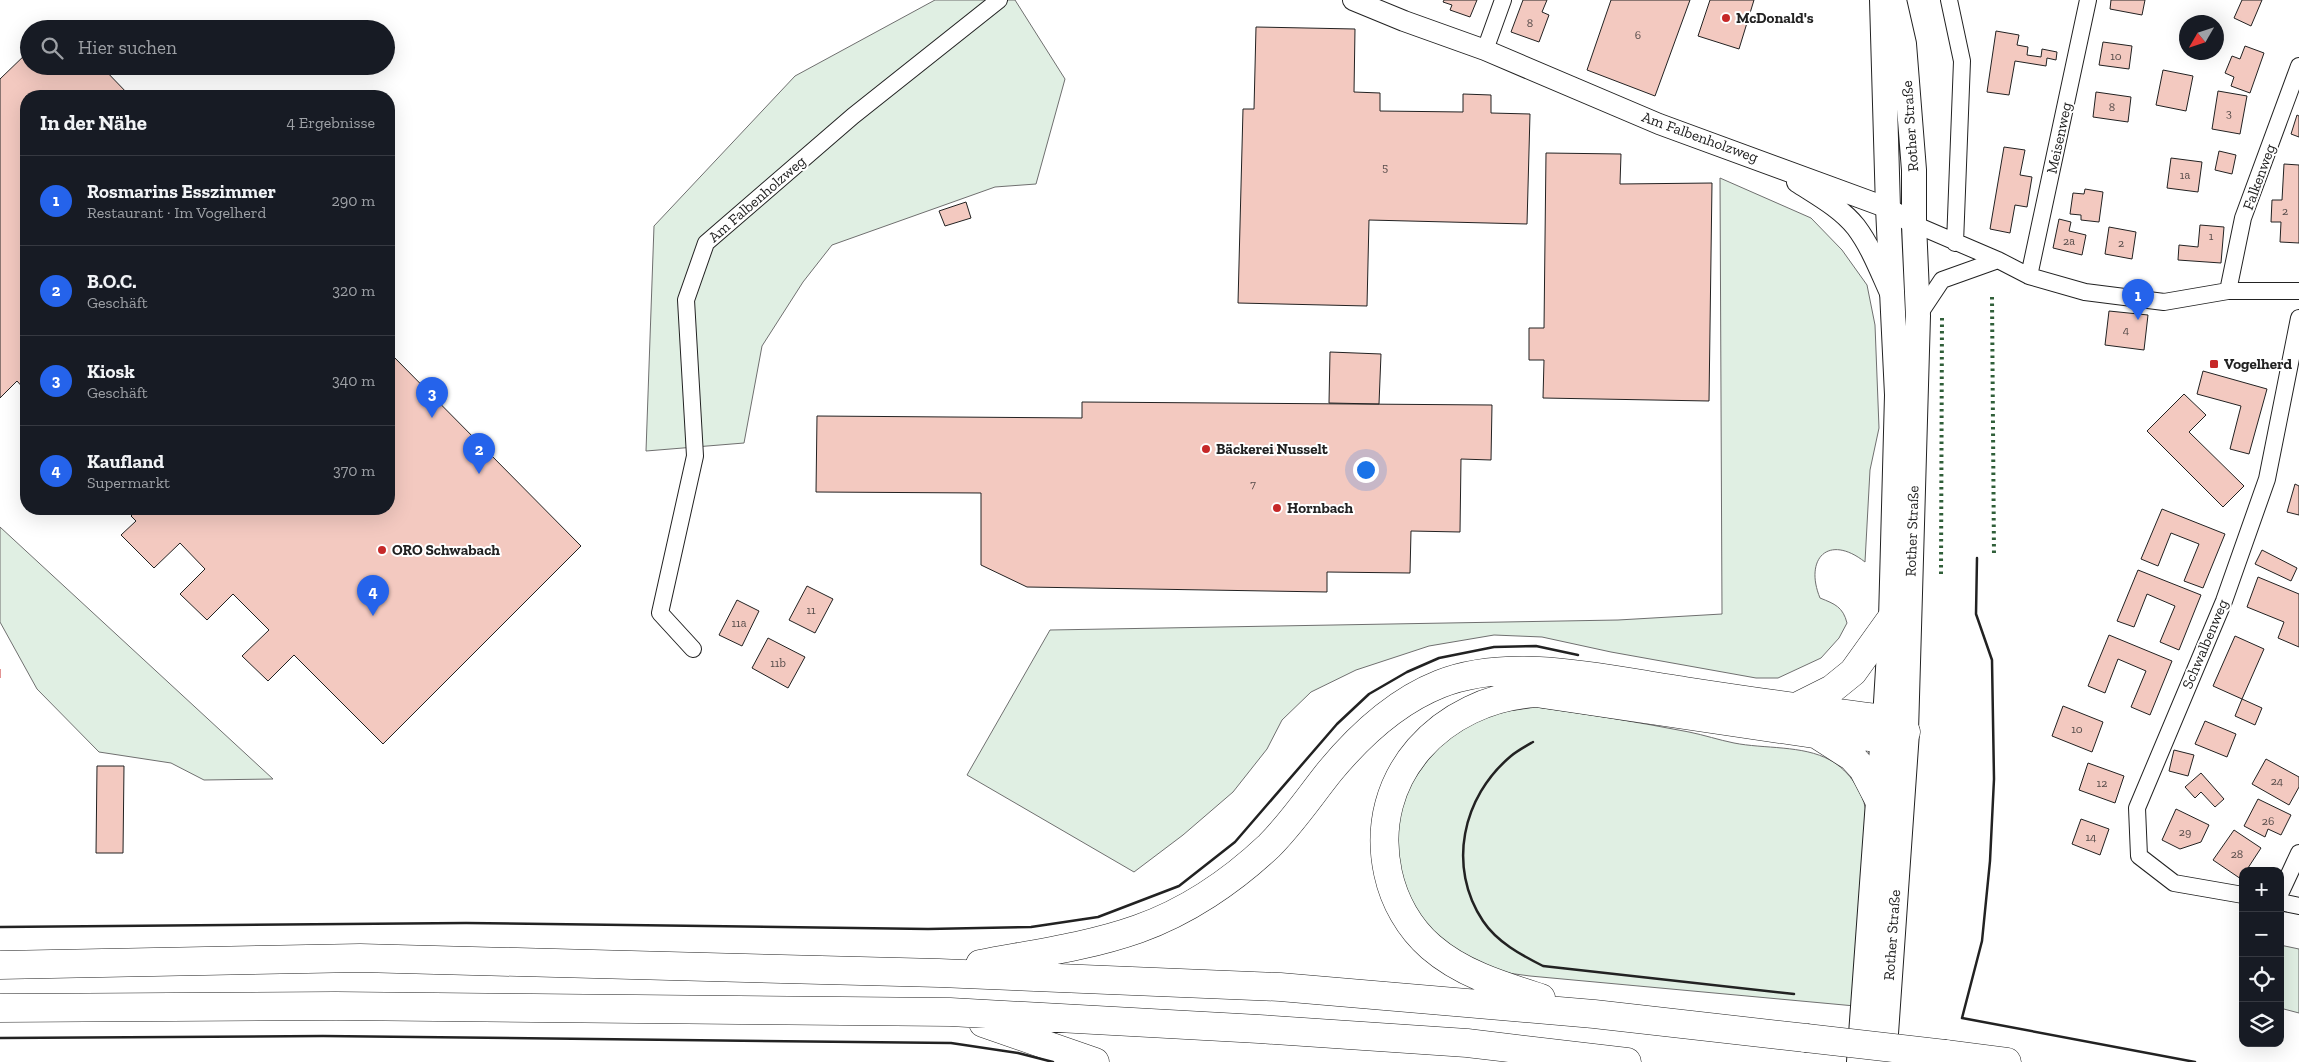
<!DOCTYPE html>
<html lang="de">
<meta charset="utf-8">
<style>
:root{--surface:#171b24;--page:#20242c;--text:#f1f3f6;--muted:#9ea1a6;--line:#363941;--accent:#2563eb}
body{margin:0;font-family:"Zilla Slab",serif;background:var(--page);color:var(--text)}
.controls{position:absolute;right:15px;bottom:15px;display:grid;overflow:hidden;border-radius:10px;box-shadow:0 5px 20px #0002}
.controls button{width:45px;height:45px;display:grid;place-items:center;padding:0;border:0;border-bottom:1px solid var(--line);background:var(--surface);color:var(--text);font:25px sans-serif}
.compass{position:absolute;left:2179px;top:15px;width:45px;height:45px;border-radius:50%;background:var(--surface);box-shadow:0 5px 20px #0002;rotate:231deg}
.you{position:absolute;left:1365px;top:469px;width:18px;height:18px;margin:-12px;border:4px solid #fff;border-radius:50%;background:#1a73e8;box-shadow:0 0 0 8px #1a73e833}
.badge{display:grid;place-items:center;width:32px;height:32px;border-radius:50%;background:var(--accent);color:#fff;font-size:16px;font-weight:700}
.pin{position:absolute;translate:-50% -41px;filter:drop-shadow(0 1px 2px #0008)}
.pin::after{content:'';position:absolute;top:26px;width:18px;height:15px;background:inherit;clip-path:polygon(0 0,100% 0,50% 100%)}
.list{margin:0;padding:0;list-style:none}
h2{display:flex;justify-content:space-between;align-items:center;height:65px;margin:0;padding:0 20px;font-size:21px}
h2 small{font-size:16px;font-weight:400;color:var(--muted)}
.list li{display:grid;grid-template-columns:32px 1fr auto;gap:15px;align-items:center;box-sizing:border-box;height:90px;padding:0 20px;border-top:1px solid var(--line)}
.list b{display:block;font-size:19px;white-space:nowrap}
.list p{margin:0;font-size:16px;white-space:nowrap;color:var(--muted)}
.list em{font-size:16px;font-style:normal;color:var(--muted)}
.icon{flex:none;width:28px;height:28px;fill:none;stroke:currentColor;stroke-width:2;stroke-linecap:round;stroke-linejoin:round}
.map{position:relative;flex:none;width:2299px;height:1062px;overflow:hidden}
.search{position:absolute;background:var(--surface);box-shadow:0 5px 20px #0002;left:20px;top:20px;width:375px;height:55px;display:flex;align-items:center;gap:12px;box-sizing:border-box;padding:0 18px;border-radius:28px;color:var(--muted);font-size:19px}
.panel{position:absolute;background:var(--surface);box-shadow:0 5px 20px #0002;left:20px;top:90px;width:375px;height:425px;border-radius:20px}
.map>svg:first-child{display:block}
</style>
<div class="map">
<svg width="2299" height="1062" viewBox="0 0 2299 1062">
<rect width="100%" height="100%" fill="#fff"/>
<path fill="#e0efe3" stroke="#6f6f6f" d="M 935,0 L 1015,0 L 1065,79 L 1036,184 L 995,187 L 832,245 L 803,282 L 762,346 L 744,443 L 646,451 L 654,226 L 795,76 Z
M 1720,178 L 1811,218 L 1842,250 L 1867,285 L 1875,325 L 1879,428 L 1870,470 L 1865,562 C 1828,533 1804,559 1820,598 C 1835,604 1843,607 1847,623 L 1839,638 L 1821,658 L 1778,678 L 1756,678 L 1611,652 L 1542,637 L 1494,635 L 1429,646 L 1356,670 L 1311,692 L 1282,720 L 1267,749 L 1233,792 L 1183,835 L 1134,872 L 967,775 L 1050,630 L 1618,620 L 1722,614 Z
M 0,527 L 273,779 L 204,780 L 171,763 L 99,752 L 37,689 L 0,622 Z
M 1536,707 C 1587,714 1638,722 1689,732 C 1704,735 1719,740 1734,743 C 1764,749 1803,745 1830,760 C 1850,771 1863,792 1867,815 L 1855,1006 L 1530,976 L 1500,972 L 1445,946 L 1424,923 L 1402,890 L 1395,858 L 1400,799 L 1442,740 L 1489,714 Z
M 2280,945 L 2299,949 L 2299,1013 L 2280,1008 Z"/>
<path fill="#f3c9c0" stroke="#222" d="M 1444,0 L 1477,0 L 1470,17 L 1450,10 L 1452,5 L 1443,2 Z
M 1523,0 L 1547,0 L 1542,12 L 1549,15 L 1539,42 L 1511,32 Z
M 1611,0 L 1690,0 L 1655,96 L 1587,70 Z
M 1710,0 L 1754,0 L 1739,49 L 1698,36 Z
M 2111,0 L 2145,0 L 2142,15 L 2110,9 Z
M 2242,0 L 2262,0 L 2251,26 L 2234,18 Z
M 57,22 L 63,29 L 51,29 Z
M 1256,27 L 1355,29 L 1354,92 L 1380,93 L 1380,111 L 1463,112 L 1463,94 L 1491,95 L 1491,113 L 1530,114 L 1527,224 L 1369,220 L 1367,306 L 1238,303 L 1243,109 L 1254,109 Z
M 1996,31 L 2019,35 L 2017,45 L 2028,47 L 2027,55 L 2041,57 L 2042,49 L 2057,52 L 2056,60 L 2047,58 L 2046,66 L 2015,61 L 2009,95 L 1987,92 Z
M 2103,42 L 2132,46 L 2129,69 L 2099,65 Z
M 2245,46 L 2264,53 L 2250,93 L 2231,86 L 2234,77 L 2225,73 L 2232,56 L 2240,59 Z
M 29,51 L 29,66 L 101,66 L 130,96 L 26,96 L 26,391 L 17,381 L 0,398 L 0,79 Z
M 2163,70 L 2193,76 L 2186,111 L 2156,105 Z
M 2218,91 L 2247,96 L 2240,134 L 2212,129 Z
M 2096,92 L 2131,97 L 2128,122 L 2093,117 Z
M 2297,115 L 2299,116 L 2299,137 L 2291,134 Z
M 2004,147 L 2025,150 L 2020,175 L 2032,177 L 2027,207 L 2015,205 L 2010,233 L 1990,229 Z
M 2219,151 L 2236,155 L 2232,174 L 2215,170 Z
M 1546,153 L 1621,154 L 1620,184 L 1712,183 L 1709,401 L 1543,398 L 1544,360 L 1529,360 L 1529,328 L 1544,328 Z
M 2171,158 L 2202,162 L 2198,192 L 2167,188 Z
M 2284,164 L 2299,165 L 2299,243 L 2280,242 L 2281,222 L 2271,222 L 2272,200 L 2282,200 Z
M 2085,189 L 2103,192 L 2099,222 L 2081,220 L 2081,215 L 2070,214 L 2073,193 L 2084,194 Z
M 966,202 L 971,218 L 945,226 L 939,211 Z
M 2059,219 L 2071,222 L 2069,231 L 2086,235 L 2082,255 L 2053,248 Z
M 2200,225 L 2224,227 L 2221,263 L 2178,260 L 2179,245 L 2198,247 Z
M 2109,227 L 2136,232 L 2132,259 L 2105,254 Z
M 2109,311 L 2148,315 L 2144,350 L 2105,345 Z
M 389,352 L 581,546 L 383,744 L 294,655 L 268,681 L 242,656 L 269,630 L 233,594 L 207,620 L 180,594 L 205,569 L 180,543 L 154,568 L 121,535 L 136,521 L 131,516 L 138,509 L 389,509 Z
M 1330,352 L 1381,354 L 1379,404 L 1329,403 Z
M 2203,371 L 2267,389 L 2249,454 L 2230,449 L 2241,406 L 2197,394 Z
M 2184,394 L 2206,415 L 2189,432 L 2244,486 L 2223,507 L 2147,431 Z
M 1082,402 L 1492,405 L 1491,460 L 1461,459 L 1460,532 L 1411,531 L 1410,573 L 1327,572 L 1327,592 L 1027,587 L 981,565 L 981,493 L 816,492 L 817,416 L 1082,418 Z
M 2295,484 L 2299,486 L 2299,515 L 2287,512 Z
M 2162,509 L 2225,534 L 2203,588 L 2184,581 L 2199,544 L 2171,533 L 2158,566 L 2141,559 Z
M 2262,550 L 2297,568 L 2291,581 L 2255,564 Z
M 2138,570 L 2201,595 L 2179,650 L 2160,642 L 2175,606 L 2147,594 L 2134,627 L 2117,621 Z
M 2258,577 L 2299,594 L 2299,647 L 2278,638 L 2284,622 L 2247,607 Z
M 807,586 L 833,599 L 815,633 L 789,620 Z
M 737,600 L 759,611 L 742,646 L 719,635 Z
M 2109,635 L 2172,661 L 2150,715 L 2131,707 L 2146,671 L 2118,659 L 2105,693 L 2088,686 Z
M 2235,636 L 2264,649 L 2242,699 L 2213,686 Z
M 768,638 L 805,657 L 788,688 L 752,668 Z
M 2242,699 L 2262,708 L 2255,725 L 2235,716 Z
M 2063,706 L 2103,722 L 2092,752 L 2052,736 Z
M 2205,721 L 2236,734 L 2227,757 L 2195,744 Z
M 2174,750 L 2194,755 L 2188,776 L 2169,771 Z
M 2266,759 L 2299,777 L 2299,787 L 2289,805 L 2252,784 Z
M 2088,763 L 2124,776 L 2115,803 L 2079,790 Z
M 97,766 L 124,766 L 123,853 L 96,853 Z
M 2201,773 L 2224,799 L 2215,807 L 2201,792 L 2195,798 L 2185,787 Z
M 2258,799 L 2291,815 L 2281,835 L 2268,829 L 2265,837 L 2244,826 Z
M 2176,809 L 2209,825 L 2201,842 L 2180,849 L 2162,840 Z
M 2081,819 L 2109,829 L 2100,855 L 2072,844 Z
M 2234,830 L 2261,848 L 2246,871 L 2243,871 L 2241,879 L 2213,860 Z"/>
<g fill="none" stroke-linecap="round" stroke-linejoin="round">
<g stroke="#222" stroke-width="18">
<path id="minor" d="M 1949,0 L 1962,61 L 1955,243
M 1485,50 L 1503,0
M 1914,224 L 1998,260 L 2029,276 L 2085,292 L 2164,302 L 2228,291 L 2299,291
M 2029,276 L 2088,0
M 2228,291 L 2243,218 L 2299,66
M 1918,316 L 1942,280 L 1998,260
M 693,649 L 660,613 L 695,456 L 686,300 L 706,243 L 853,116 L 999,0
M 2280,894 L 2299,853
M 2243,895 L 2174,883 L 2139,856 L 2137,808 L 2224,601 L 2267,479 L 2299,318
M 2280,902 L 2299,906"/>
</g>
<g stroke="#222" stroke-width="22">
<path id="tertiary" d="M 1353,0 L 1404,21 L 1485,50 L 1659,124 L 1888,208 L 1914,224
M 1797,182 C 1817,195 1841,208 1856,227 C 1871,247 1880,271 1890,293"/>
</g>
<g stroke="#222" stroke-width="26">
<path id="secondary" d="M 1882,0 L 1888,208 L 1897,395 L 1891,619 L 1885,719
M 1894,0 L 1904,44 L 1914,170 L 1914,224 L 1918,316 L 1906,732"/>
</g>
<g stroke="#222" stroke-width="28">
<path id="primary" d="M 1860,1062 L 1885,719
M 1883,1062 L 1906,732"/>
</g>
<g stroke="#222" stroke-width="29">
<path id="motorway" d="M 1794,708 L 1832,689 L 1853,672 L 1891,619
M 1816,734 L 1852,757 L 1863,769 L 1879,800
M 980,964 C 1032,954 1087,947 1138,929 C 1186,912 1232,881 1269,846 C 1292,823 1310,796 1330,771 C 1359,736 1397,701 1440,684 C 1513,655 1609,680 1685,691 C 1751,701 1818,711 1885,719 L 1906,732
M 0,965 L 360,958 L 939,973 L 1280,987 L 1594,1014 L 1806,1038
M 1541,998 C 1503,986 1462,974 1431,947 C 1409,928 1394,901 1388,873 C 1367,776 1442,699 1536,693 L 1814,734 L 1854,735 L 1883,739 L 1906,732
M 0,1008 L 336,1006 L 950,1012 L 1259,1029 L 1467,1043 L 1627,1062
M 983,1023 L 1095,1062
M 1945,1054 L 2007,1062"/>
</g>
<use href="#minor" stroke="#fff" stroke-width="16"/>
<use href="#tertiary" stroke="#fff" stroke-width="20"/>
<use href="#secondary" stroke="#fff" stroke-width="24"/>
<use href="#primary" stroke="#fff" stroke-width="26"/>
<use href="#motorway" stroke="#fff" stroke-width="28"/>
<g stroke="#222" stroke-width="29" stroke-linecap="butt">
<path id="motorway-bridge" d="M 1806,1038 L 1945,1054"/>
</g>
<use href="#motorway-bridge" stroke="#fff" stroke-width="28"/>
<path stroke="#2f5e38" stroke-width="4" stroke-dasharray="2.5 4" stroke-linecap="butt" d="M 1992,297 L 1994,556
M 1941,574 L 1942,318"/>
<path stroke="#222" stroke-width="2.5" d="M 1977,558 L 1976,614 L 1992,660 L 1994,779 L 1990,861 L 1982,941 L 1962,1018 L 2195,1062
M 1533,742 C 1526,746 1517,751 1511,756 C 1462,797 1447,867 1483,921 C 1497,942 1521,955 1543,966 L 1794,994
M 0,927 L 466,923 L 928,929 L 1031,927 L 1098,917 L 1179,886 L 1235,842 L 1337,724 L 1369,694 L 1407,672 L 1439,658 L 1494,647 L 1536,646 L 1578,655
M 0,1038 L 323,1036 L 951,1043 L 1018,1053 L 1053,1062"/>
<path stroke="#c62828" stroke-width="1" stroke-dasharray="18 4 2.5 4" stroke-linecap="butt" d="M 0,678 L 0,669"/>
</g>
<g fill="#c62828" stroke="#fff" stroke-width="2">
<circle cx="1726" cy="18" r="5"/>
<rect x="2209" y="359" width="10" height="10" rx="2.5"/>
<circle cx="1206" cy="449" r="5"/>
<circle cx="1277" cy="508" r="5"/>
<circle cx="382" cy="550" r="5"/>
</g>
<g text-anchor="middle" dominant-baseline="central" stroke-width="4" stroke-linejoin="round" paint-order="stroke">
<g font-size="12" fill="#564c4a">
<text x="1530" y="23">8</text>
<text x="1638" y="35">6</text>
<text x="2116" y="56">10</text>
<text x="2112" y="107">8</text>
<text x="2229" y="113">3</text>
<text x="1385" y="167">5</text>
<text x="2185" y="175">1a</text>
<text x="2285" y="211">2</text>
<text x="2211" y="236">1</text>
<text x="2069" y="241">2a</text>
<text x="2121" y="243">2</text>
<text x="2126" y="330">4</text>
<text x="1253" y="484">7</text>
<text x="811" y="610">11</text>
<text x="739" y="623">11a</text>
<text x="778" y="663">11b</text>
<text x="2077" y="729">10</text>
<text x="2277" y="781">24</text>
<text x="2102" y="783">12</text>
<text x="2268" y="821">26</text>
<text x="2185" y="832">29</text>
<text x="2091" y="837">14</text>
<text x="2237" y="854">28</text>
</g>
<g font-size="15" font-weight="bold" fill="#222" stroke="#fff" text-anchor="start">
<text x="1736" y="18">McDonald's</text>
<text x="2224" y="364">Vogelherd</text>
<text x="1216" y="449">Bäckerei Nusselt</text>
<text x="1287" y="508">Hornbach</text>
<text x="392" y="550">ORO Schwabach</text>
</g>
<g font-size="15" fill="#222" stroke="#fff">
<text transform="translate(1910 126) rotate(-94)">Rother Straße</text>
<text transform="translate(1700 137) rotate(20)">Am Falbenholzweg</text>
<text transform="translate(2059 138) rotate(-78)">Meisenweg</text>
<text transform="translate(2259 177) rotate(-70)">Falkenweg</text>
<text transform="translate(757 199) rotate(-41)">Am Falbenholzweg</text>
<text transform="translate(1912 531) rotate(-88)">Rother Straße</text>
<text transform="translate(2205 644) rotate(-67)">Schwalbenweg</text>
<text transform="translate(1892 935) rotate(-86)">Rother Straße</text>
</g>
</g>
</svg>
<div class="controls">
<button>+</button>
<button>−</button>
<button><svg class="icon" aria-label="locate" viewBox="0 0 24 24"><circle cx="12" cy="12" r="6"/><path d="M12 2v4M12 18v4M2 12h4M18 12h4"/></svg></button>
<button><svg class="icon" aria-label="layers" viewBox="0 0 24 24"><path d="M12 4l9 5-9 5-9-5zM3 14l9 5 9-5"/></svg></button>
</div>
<svg class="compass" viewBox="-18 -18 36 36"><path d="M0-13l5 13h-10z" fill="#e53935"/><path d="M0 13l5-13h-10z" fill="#9ea1a6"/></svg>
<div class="you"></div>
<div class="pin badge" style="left:2138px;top:320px">1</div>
<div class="pin badge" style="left:479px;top:474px">2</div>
<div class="pin badge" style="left:432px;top:418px">3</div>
<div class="pin badge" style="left:373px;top:616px">4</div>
<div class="search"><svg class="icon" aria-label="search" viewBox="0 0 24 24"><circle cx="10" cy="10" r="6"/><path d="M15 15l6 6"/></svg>Hier suchen</div>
<section class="panel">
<h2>In der Nähe<small>4 Ergebnisse</small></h2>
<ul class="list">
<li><span class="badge">1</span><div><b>Rosmarins Esszimmer</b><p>Restaurant · Im Vogelherd</p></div><em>290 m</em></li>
<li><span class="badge">2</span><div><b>B.O.C.</b><p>Geschäft</p></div><em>320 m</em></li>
<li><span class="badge">3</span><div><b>Kiosk</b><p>Geschäft</p></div><em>340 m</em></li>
<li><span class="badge">4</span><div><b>Kaufland</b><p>Supermarkt</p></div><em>370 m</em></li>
</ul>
</section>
</div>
